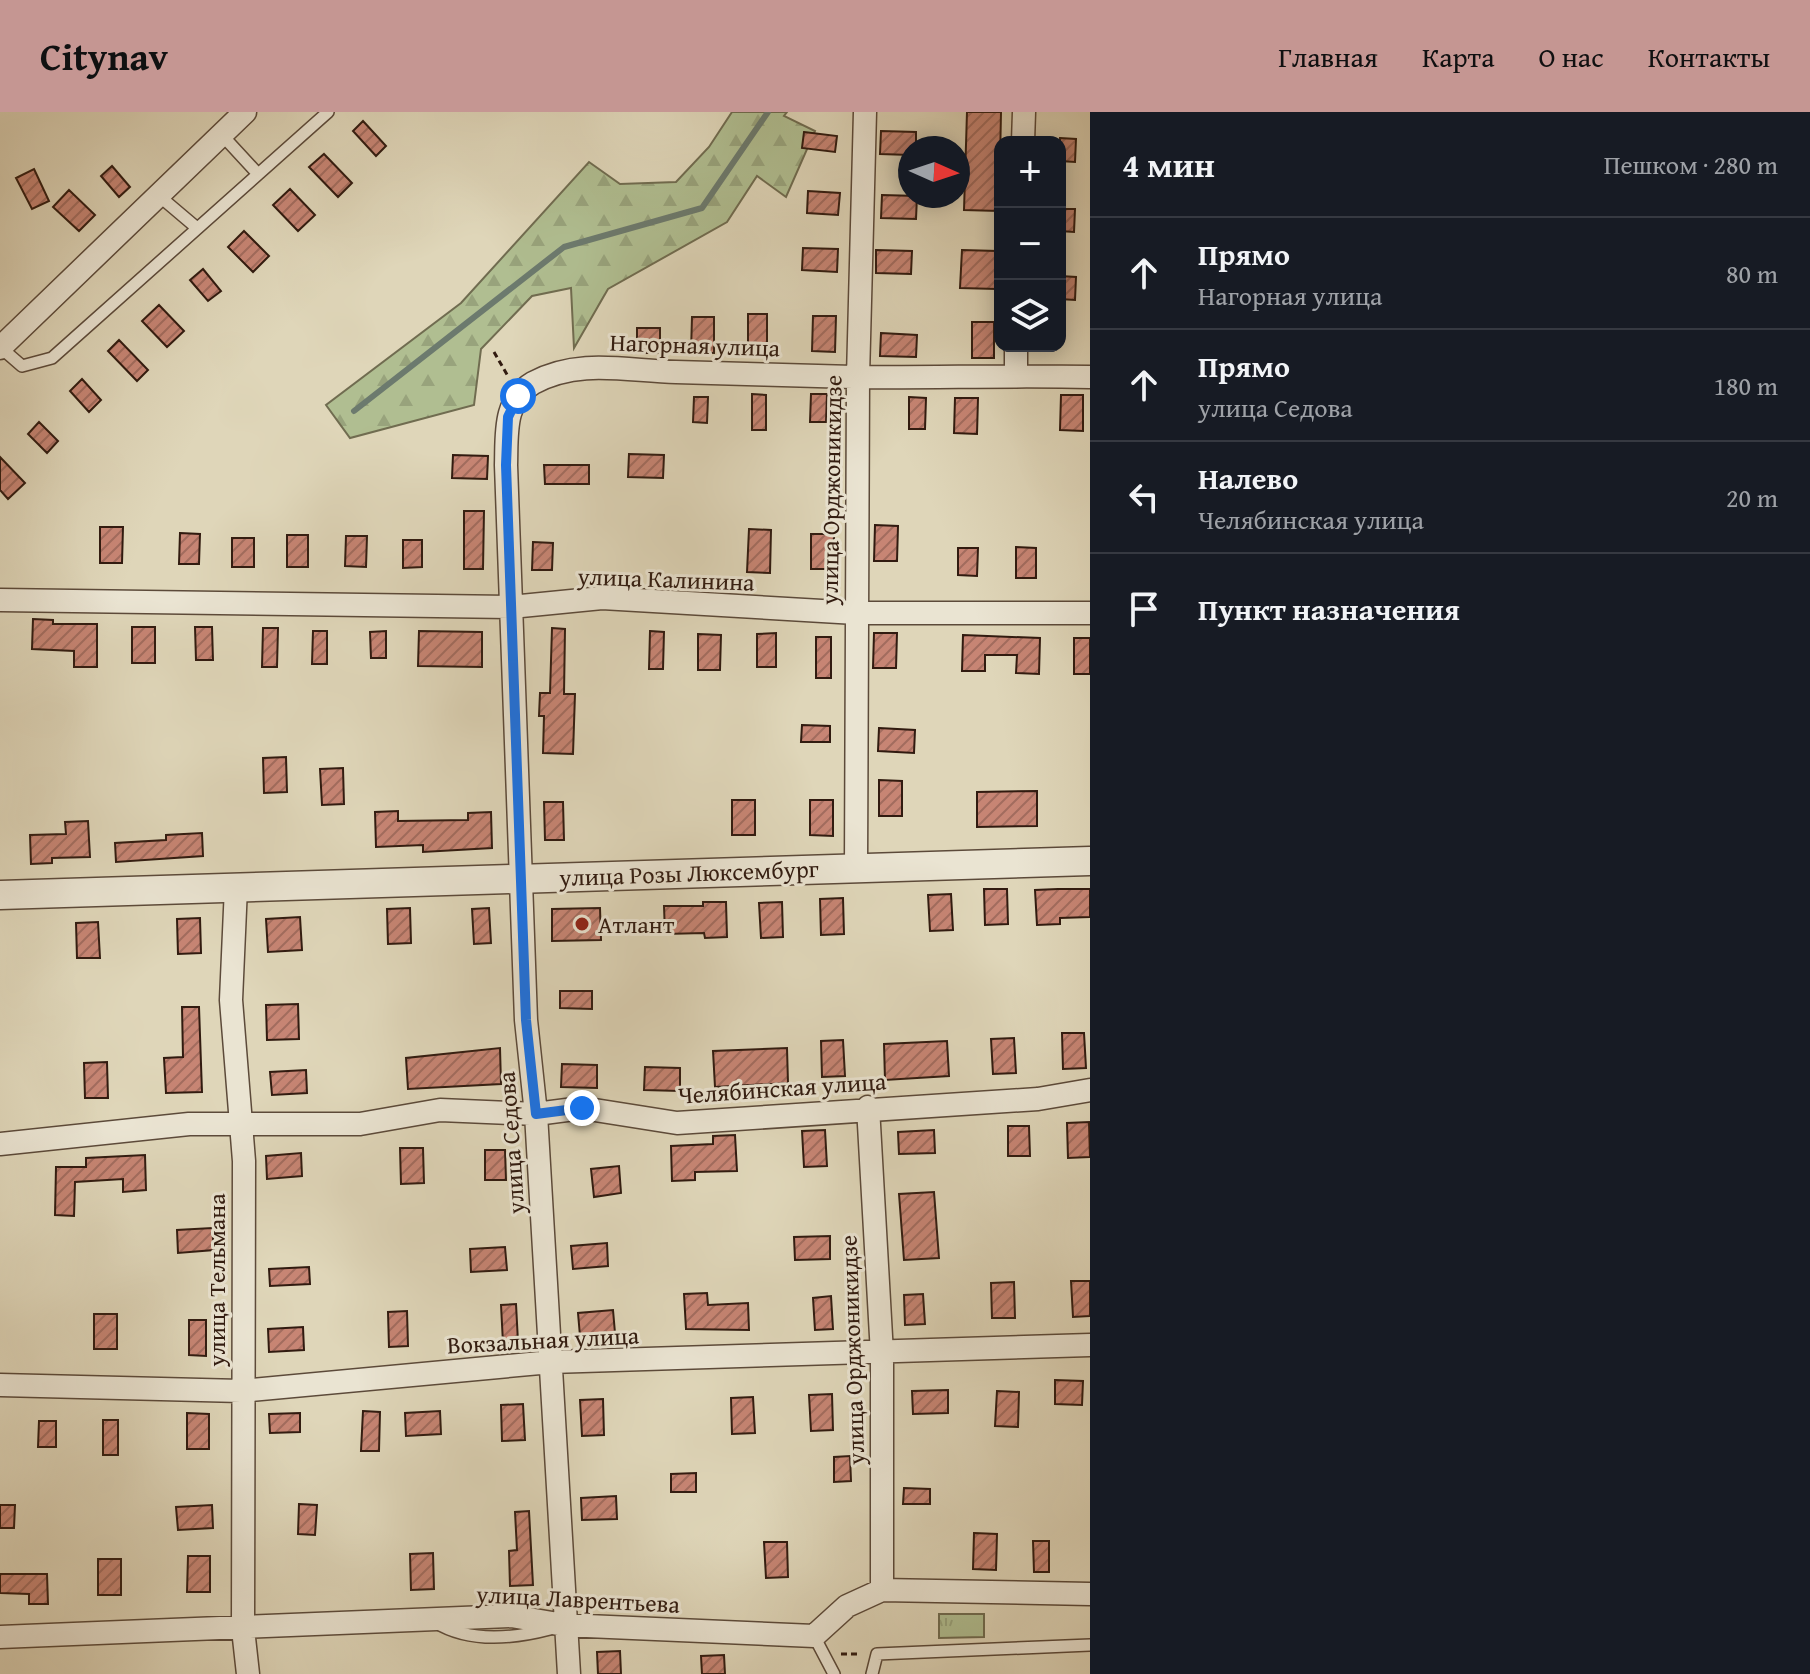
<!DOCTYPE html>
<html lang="ru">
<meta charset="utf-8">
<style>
:root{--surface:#171b24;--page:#20242c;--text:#f1f3f6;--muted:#9ea1a6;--line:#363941;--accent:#c59692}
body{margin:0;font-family:"Gentium Book Plus",serif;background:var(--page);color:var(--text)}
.controls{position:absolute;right:24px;top:24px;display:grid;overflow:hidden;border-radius:16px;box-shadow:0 4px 20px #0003}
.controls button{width:72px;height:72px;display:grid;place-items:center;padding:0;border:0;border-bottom:2px solid var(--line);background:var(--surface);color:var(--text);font:40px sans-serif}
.compass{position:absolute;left:898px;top:24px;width:72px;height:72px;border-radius:50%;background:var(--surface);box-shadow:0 4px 20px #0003;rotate:93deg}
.stop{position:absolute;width:24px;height:24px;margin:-18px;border:6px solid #1a73e8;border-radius:50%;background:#fff}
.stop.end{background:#1a73e8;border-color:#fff;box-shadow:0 2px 8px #0008}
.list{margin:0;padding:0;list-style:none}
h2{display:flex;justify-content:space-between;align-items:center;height:104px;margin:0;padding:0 32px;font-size:34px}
h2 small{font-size:26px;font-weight:400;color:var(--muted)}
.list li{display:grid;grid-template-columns:52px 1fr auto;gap:24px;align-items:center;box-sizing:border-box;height:112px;padding:0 32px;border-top:2px solid var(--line)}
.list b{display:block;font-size:30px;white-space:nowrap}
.list p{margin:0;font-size:26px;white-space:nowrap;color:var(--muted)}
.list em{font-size:26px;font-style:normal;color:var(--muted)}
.icon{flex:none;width:44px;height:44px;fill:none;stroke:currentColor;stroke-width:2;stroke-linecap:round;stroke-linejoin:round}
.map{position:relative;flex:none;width:1090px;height:1562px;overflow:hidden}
header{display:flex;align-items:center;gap:48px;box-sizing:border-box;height:112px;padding:0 40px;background:var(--accent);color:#111}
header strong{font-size:38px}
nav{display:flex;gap:44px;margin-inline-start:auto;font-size:28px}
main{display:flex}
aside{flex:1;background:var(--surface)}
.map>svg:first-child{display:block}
</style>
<header>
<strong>Citynav</strong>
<nav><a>Главная</a><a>Карта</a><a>О нас</a><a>Контакты</a></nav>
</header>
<main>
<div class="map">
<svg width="1090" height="1562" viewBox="0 0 1090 1562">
<defs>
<pattern id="forest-firs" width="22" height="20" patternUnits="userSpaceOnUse" patternTransform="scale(2)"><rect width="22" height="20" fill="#b0be91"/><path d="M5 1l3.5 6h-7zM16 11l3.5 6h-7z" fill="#98a37c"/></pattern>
<pattern id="park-tufts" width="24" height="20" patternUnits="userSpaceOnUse" patternTransform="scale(2)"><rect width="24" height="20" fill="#b0be91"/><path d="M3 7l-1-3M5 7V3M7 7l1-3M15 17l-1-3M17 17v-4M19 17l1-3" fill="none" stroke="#98a37c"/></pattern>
<pattern id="building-hatch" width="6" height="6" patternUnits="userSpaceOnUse" patternTransform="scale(2)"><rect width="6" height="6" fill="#c78574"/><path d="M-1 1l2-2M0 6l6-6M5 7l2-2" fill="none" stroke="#a26c5e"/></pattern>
</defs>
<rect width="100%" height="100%" fill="#dfd6b9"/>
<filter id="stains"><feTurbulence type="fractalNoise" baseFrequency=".0025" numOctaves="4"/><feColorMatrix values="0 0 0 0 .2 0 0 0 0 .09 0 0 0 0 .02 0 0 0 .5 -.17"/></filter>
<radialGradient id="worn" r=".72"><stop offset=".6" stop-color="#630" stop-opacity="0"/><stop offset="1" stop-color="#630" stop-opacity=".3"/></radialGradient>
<path fill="url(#forest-firs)" stroke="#706c50" stroke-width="2" d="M 732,0 L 787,0 L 784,4 L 815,19 L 786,85 L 757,64 L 727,110 L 608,177 L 574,236 L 571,176 L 532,184 L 481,237 L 474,293 L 350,326 L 326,293 L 461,191 L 589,50 L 620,72 L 676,70 L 709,35 Z"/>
<path fill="url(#park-tufts)" stroke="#706c50" stroke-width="2" d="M 939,1502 L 984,1502 L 984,1525 L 939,1526 Z"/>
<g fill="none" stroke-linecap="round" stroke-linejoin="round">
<path stroke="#6c7a6e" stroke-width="6" d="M 354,299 L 564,135 L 702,96 L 768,0"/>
</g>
<path fill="url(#building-hatch)" stroke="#311b10" stroke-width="2" d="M 967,0 L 1001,0 L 999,99 L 964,98 Z
M 363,9 L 386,34 L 376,44 L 353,19 Z
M 881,19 L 916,20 L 916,36 L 910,36 L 910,43 L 880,42 Z
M 804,20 L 837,24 L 835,40 L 802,36 Z
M 1060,26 L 1076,27 L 1075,50 L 1060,49 Z
M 324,42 L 352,71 L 338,85 L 309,55 Z
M 112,54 L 130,75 L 119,85 L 101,64 Z
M 34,57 L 49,89 L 32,97 L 16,66 Z
M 290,77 L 315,103 L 298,119 L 273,93 Z
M 69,78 L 95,103 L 79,119 L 53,95 Z
M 808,79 L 840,81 L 838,103 L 807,101 Z
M 882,83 L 917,84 L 916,107 L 881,106 Z
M 1060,97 L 1075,97 L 1074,120 L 1060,119 Z
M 244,119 L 269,144 L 253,160 L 228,135 Z
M 803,136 L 838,137 L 837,160 L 802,158 Z
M 876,138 L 912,139 L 911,162 L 876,161 Z
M 962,138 L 997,139 L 996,177 L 960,176 Z
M 203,157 L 221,179 L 208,189 L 190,168 Z
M 1060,164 L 1076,165 L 1075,188 L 1060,187 Z
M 159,193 L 184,219 L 167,235 L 142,209 Z
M 748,202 L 767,202 L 767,244 L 748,244 Z
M 813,204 L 836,204 L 835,240 L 812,239 Z
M 692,205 L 714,205 L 714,241 L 691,240 Z
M 972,210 L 994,210 L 994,246 L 972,246 Z
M 637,216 L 660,216 L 660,241 L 637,241 Z
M 881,221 L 917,223 L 916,245 L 880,244 Z
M 119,228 L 148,258 L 137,269 L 108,239 Z
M 82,267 L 101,288 L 89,300 L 70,279 Z
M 752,282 L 766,283 L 766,318 L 752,318 Z
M 811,282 L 827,282 L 826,310 L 810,310 Z
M 1061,283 L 1083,283 L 1083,319 L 1060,318 Z
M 694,285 L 708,285 L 707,311 L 693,310 Z
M 909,285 L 926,286 L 925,317 L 909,317 Z
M 955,286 L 978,286 L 977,322 L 954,321 Z
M 39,310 L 58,329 L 47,341 L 28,322 Z
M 629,342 L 664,343 L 663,366 L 628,365 Z
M 453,343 L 488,344 L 487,367 L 452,366 Z
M 0,345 L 25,371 L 8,387 L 0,378 Z
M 544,353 L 589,353 L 589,372 L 545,372 Z
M 464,399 L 484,399 L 483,457 L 464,457 Z
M 875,413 L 898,414 L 897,449 L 874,449 Z
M 100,415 L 123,415 L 122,451 L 100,451 Z
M 749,417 L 771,418 L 770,461 L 747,460 Z
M 180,421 L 200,422 L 199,452 L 179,452 Z
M 811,422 L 834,422 L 834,457 L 811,457 Z
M 287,423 L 308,423 L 308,455 L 287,455 Z
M 346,424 L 367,424 L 366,455 L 345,454 Z
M 232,426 L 254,426 L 254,455 L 232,455 Z
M 403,428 L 422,428 L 422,455 L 403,456 Z
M 533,430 L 553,431 L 552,458 L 532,458 Z
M 1016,435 L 1036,436 L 1036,466 L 1016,466 Z
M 958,436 L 978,436 L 977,464 L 958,463 Z
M 33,507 L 53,508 L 53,512 L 97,512 L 97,555 L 74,555 L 74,539 L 32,537 Z
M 132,515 L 155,515 L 155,551 L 132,551 Z
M 195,515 L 212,515 L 213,548 L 196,548 Z
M 263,516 L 278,516 L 277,555 L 262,555 Z
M 552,516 L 565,517 L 564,582 L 575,582 L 573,642 L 543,641 L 544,604 L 539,604 L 540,581 L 550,581 Z
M 313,519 L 327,519 L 327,552 L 312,552 Z
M 386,519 L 386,546 L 371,546 L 370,520 Z
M 419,519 L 482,520 L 482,555 L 418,554 Z
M 650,519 L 664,520 L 663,557 L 649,557 Z
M 776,521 L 776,555 L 757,555 L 757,522 Z
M 874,521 L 897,521 L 896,556 L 873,556 Z
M 698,522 L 721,523 L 720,558 L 698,558 Z
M 963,523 L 1040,526 L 1039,562 L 1016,561 L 1017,543 L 985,543 L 985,559 L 962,559 Z
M 816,525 L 831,525 L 831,566 L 816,566 Z
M 1074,526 L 1090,526 L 1090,562 L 1074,562 Z
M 802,613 L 830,614 L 830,630 L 801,630 Z
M 879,616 L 915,618 L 914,641 L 878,639 Z
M 286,645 L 287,680 L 264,681 L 263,646 Z
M 343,656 L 344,692 L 322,693 L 320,657 Z
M 879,668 L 902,669 L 902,704 L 879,704 Z
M 1037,679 L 1037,714 L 977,715 L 977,680 Z
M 732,688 L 755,688 L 755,723 L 732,723 Z
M 810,688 L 833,688 L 833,724 L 810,723 Z
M 544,690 L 563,690 L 564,728 L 545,728 Z
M 398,699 L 398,709 L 468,708 L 468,701 L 491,700 L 492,736 L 423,740 L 423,733 L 376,735 L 375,700 Z
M 88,709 L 90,745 L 52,746 L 52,751 L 31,752 L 30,723 L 66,722 L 65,710 Z
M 202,721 L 203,744 L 116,750 L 115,731 L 166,728 L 166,723 Z
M 984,777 L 1007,777 L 1008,812 L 985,813 Z
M 1058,777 L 1090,777 L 1090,805 L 1060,806 L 1060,812 L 1037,813 L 1035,778 Z
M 951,782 L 953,818 L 930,819 L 928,783 Z
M 843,786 L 844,822 L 821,823 L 820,787 Z
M 703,790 L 726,790 L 727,825 L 705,826 L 704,821 L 665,822 L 664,794 L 703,794 Z
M 782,790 L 783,825 L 761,826 L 759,791 Z
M 410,796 L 411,831 L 388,832 L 387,797 Z
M 489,796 L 491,831 L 474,832 L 472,797 Z
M 600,796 L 601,828 L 552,829 L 552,797 Z
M 300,805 L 302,838 L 268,840 L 266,807 Z
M 200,806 L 201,841 L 178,842 L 177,807 Z
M 98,810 L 100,846 L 77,846 L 76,811 Z
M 560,879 L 592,879 L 592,897 L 560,896 Z
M 298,892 L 299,927 L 267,928 L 266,893 Z
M 182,895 L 199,895 L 202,980 L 166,981 L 164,946 L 183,945 Z
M 1062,921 L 1084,921 L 1086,956 L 1063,957 Z
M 1014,926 L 1016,961 L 993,962 L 991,927 Z
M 843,928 L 845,964 L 822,965 L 821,929 Z
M 947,929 L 949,964 L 885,968 L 884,932 Z
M 500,936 L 501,972 L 408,977 L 406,946 Z
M 787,936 L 788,971 L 715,975 L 713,939 Z
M 107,950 L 108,986 L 85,986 L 84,951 Z
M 562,952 L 597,953 L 597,976 L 561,975 Z
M 645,955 L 680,956 L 680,979 L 644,978 Z
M 306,958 L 307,981 L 272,983 L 270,960 Z
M 1089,1010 L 1090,1045 L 1068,1046 L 1067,1011 Z
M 1008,1014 L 1029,1014 L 1030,1044 L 1008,1044 Z
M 825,1018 L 827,1054 L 804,1055 L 802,1019 Z
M 934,1018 L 935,1041 L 899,1042 L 898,1020 Z
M 735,1023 L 737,1059 L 695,1060 L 695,1068 L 672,1069 L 671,1034 L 713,1032 L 713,1024 Z
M 400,1036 L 423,1036 L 424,1071 L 401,1072 Z
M 485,1038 L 505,1038 L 506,1068 L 485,1068 Z
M 301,1041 L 302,1064 L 267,1067 L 266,1044 Z
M 145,1043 L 146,1078 L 123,1080 L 123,1067 L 75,1070 L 74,1104 L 55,1103 L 56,1055 L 86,1055 L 86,1046 Z
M 619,1054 L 621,1081 L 594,1085 L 591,1057 Z
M 934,1080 L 939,1146 L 904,1148 L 899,1082 Z
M 212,1116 L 214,1138 L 178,1141 L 177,1118 Z
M 830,1124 L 830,1147 L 795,1148 L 794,1125 Z
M 607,1131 L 608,1154 L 573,1157 L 571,1134 Z
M 505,1135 L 507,1158 L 471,1160 L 470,1137 Z
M 309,1155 L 310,1172 L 270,1174 L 269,1157 Z
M 1071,1169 L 1090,1169 L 1090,1204 L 1073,1205 Z
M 1014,1170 L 1015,1206 L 992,1206 L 991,1171 Z
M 707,1181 L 708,1193 L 748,1191 L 749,1218 L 686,1217 L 684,1182 Z
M 923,1182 L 925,1212 L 905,1213 L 904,1183 Z
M 831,1184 L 833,1217 L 815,1218 L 813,1186 Z
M 516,1192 L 518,1230 L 503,1231 L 501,1193 Z
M 613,1198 L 615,1221 L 580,1224 L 578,1201 Z
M 407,1199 L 408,1234 L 389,1235 L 388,1200 Z
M 94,1202 L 117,1202 L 117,1237 L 94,1237 Z
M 189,1208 L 206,1208 L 206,1244 L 189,1243 Z
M 303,1215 L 304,1238 L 269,1240 L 268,1217 Z
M 1055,1268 L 1083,1269 L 1082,1293 L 1055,1292 Z
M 948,1278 L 948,1301 L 913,1302 L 912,1279 Z
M 997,1279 L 1019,1280 L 1018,1315 L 995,1314 Z
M 832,1282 L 833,1318 L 811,1319 L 809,1283 Z
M 753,1285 L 755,1321 L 732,1322 L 731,1286 Z
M 603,1287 L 604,1323 L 582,1324 L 580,1288 Z
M 523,1292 L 525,1328 L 502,1329 L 501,1293 Z
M 363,1299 L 380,1300 L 379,1339 L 361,1339 Z
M 440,1299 L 441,1322 L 406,1324 L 405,1301 Z
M 187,1301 L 209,1302 L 209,1337 L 187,1337 Z
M 300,1301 L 300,1320 L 270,1321 L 269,1302 Z
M 103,1308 L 118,1308 L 118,1343 L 103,1343 Z
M 39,1309 L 56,1309 L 56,1335 L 38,1335 Z
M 850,1344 L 851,1369 L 834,1370 L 834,1345 Z
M 696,1361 L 696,1380 L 671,1380 L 671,1362 Z
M 904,1376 L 930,1377 L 930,1392 L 903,1392 Z
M 616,1384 L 617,1407 L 582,1408 L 581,1386 Z
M 299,1392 L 317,1393 L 315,1423 L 298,1422 Z
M 0,1393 L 15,1393 L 14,1416 L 0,1416 Z
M 212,1393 L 213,1416 L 178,1418 L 176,1395 Z
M 529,1399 L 533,1473 L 510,1474 L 509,1439 L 517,1438 L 515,1400 Z
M 974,1421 L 997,1422 L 996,1458 L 973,1457 Z
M 1033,1429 L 1049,1429 L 1049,1460 L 1034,1460 Z
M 764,1430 L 787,1430 L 788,1465 L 766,1466 Z
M 433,1441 L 434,1477 L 411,1478 L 410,1442 Z
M 188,1444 L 210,1444 L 210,1480 L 187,1480 Z
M 98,1447 L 121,1447 L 121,1483 L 98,1483 Z
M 0,1462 L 47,1462 L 48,1492 L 29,1492 L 29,1482 L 0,1481 Z
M 620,1539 L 621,1562 L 598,1562 L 597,1540 Z
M 724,1543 L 725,1562 L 702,1562 L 701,1544 Z"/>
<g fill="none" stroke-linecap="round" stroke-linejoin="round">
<g stroke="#5c4a3a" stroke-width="14">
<path id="service" d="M 222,23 L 258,62
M 158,83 L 197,116
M 0,235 L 22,254 L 52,246 L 328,0
M 435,1510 C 469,1531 512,1527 550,1517
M 814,1524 L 834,1562
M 872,1562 L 877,1542 L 1090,1533"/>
</g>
<g stroke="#5c4a3a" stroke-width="25">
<path id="minor" d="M 1023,30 L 1024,0
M 0,236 L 245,0
M 1016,263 L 1016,234
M 0,488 L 511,495 L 602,486 L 856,501 L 1090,501
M 856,756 L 858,265 L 865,0
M 236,775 L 231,888 L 244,1049 L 243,1517 L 248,1562
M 868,995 L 882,1242 L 882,1478
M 0,1032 L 189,1012 L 360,1012 L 440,998 L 536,1002 L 582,996 L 677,1011 L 1038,987 L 1090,978
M 0,1273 L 241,1279 L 551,1250 L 1090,1233
M 0,1525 L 511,1504 L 564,1513 L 814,1524 L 847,1494 L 882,1478 L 1090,1482
M 569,1562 L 536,1002 L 526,908 L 506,353 C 507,322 503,289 533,271 C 579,246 627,259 676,260 C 735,262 794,263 853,265 C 932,266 1011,263 1090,265"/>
</g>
<g stroke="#5c4a3a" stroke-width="31">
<path id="tertiary" d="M 0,783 L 1090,749"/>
</g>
<path stroke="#311b10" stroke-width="3" stroke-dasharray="6 4" stroke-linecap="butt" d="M 494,240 L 509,266
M 841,1542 L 861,1542"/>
<use href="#service" stroke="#eae4d2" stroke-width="11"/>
<use href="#minor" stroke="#eae4d2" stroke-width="22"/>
<use href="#tertiary" stroke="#eae4d2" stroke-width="28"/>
</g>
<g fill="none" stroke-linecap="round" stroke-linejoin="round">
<path stroke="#1a73e8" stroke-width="10" d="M 518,284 L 508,305 L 506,353 L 526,908 L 536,1002 L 582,996"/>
</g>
<circle fill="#8f2418" stroke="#eae4d2" stroke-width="3" cx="582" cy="812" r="8"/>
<g text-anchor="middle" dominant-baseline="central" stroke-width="6" stroke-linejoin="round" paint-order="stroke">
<g font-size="24" fill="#311b10" stroke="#eae4d2">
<text transform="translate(695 233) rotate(2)">Нагорная улица</text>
<text transform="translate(831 378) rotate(-89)">улица Орджоникидзе</text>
<text transform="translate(666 467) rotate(2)">улица Калинина</text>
<text transform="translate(689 761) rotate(-2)">улица Розы Люксембург</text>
<text transform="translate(782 976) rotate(-4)">Челябинская улица</text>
<text transform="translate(511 1031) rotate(-94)">улица Седова</text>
<text transform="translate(216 1168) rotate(-90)">улица Тельмана</text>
<text transform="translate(543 1228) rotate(-3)">Вокзальная улица</text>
<text transform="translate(852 1238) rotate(-92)">улица Орджоникидзе</text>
<text transform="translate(578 1487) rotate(3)">улица Лаврентьева</text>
</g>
<g font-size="24" fill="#311b10" stroke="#eae4d2" text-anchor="start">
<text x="598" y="812">Атлант</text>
</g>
</g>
<rect width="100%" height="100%" filter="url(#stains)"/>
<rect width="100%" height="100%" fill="url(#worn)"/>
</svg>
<div class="controls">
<button>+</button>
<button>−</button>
<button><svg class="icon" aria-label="layers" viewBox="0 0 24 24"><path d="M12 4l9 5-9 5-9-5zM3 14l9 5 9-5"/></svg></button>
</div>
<svg class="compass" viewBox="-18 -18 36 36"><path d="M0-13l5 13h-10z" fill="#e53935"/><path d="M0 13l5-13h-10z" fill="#9ea1a6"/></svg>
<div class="stop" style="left:518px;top:284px"></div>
<div class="stop end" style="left:582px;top:996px"></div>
</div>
<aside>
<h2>4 мин<small>Пешком · 280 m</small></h2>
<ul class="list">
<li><svg class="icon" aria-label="ahead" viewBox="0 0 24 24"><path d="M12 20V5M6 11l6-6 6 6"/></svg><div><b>Прямо</b><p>Нагорная улица</p></div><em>80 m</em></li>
<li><svg class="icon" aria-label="ahead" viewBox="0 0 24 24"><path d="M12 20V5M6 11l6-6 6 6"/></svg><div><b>Прямо</b><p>улица Седова</p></div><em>180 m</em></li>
<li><svg class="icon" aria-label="left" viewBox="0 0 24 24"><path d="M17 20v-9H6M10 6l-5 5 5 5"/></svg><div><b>Налево</b><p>Челябинская улица</p></div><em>20 m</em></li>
<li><svg class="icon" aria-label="arrive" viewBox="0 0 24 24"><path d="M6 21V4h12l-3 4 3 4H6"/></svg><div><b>Пункт назначения</b></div></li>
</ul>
</aside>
</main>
